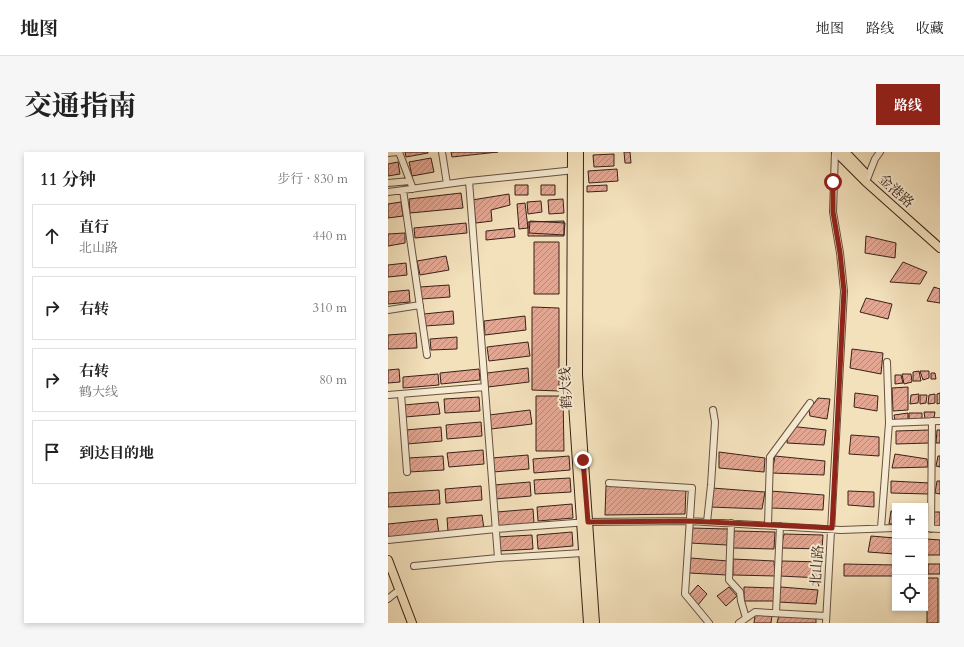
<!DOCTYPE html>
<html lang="zh">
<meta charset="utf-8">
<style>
:root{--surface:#fff;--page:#f6f6f6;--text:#222;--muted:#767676;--line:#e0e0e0;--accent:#8f2418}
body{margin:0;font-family:Cardo,"Noto Serif SC",serif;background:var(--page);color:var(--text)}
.controls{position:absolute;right:12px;bottom:12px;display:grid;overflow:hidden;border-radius:0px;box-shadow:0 2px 6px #0003}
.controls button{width:36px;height:36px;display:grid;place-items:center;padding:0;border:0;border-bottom:1px solid var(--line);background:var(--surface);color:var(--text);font:20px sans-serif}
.stop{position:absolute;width:12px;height:12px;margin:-9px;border:3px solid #8f2418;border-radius:50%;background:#fff}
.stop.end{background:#8f2418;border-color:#fff;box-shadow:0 1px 4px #0008}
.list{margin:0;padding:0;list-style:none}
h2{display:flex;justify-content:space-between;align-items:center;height:52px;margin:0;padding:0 16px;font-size:17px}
h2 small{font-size:13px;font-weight:400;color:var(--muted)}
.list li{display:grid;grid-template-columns:26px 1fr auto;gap:12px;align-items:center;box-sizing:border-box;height:64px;margin:0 8px 8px;padding:0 8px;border:1px solid var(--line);border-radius:0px}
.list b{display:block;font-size:15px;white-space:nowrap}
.list p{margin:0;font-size:13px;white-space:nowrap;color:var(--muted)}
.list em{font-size:13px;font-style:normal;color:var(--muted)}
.icon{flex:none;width:22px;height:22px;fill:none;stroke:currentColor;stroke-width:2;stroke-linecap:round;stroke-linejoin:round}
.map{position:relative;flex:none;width:552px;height:471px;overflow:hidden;border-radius:0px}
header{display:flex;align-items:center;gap:24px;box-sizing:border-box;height:56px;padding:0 20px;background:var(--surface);border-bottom:1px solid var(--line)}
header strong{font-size:19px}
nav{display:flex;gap:22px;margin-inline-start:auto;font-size:14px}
.intro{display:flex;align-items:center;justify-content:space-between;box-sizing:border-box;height:96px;padding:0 24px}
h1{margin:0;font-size:28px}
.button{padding:10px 18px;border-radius:0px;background:var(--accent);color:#fff;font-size:14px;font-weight:700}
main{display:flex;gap:24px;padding:0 24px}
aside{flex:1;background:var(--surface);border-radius:0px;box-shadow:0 2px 6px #0003}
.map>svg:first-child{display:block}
</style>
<header>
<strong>地图</strong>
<nav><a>地图</a><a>路线</a><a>收藏</a></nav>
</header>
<div class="intro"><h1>交通指南</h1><a class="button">路线</a></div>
<main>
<aside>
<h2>11 分钟<small>步行 · 830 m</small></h2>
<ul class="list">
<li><svg class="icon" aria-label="ahead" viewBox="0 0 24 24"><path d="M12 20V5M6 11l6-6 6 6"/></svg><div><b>直行</b><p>北山路</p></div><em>440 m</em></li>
<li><svg class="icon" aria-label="right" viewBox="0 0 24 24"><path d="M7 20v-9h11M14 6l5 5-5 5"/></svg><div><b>右转</b></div><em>310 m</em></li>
<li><svg class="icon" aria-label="right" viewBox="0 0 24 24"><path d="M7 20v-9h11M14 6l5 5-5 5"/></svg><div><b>右转</b><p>鹤大线</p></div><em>80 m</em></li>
<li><svg class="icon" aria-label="arrive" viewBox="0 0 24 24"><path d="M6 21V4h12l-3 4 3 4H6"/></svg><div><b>到达目的地</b></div></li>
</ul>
</aside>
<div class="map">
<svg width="552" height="471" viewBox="0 0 552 471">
<defs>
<pattern id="building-hatch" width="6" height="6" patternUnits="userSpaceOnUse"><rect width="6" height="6" fill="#e2a692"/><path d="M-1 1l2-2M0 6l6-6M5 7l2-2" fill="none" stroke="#b88776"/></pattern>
</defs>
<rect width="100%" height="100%" fill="#f3e1bc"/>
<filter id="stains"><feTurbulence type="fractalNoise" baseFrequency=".005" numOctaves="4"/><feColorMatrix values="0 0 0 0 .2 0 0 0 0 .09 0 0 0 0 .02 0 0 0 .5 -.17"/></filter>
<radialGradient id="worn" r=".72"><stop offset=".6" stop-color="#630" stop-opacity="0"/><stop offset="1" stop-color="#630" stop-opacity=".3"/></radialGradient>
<path fill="url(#building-hatch)" stroke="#3a2118" d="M 17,0 L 40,0 L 40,1 L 18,5 Z
M 63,0 L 110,0 L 64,5 Z
M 236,0 L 242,0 L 243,11 L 237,11 Z
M 226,2 L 226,14 L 206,15 L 205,3 Z
M 43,6 L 46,20 L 24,24 L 21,10 Z
M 10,10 L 12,22 L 0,24 L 0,12 Z
M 229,17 L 230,29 L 201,31 L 200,19 Z
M 127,33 L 140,33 L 140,43 L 127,43 Z
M 153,33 L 167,33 L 167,43 L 153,43 Z
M 219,33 L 219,39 L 199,40 L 199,34 Z
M 73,41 L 75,56 L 22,61 L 21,47 Z
M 121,42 L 122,53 L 103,58 L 104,69 L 88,71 L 84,48 Z
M 175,47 L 176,61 L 161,62 L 160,48 Z
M 153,49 L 154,60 L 140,62 L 139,50 Z
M 13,50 L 15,64 L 0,66 L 0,52 Z
M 137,51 L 140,76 L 131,77 L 129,52 Z
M 142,69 L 177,71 L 176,83 L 141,81 Z
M 176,69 L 176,84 L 140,84 L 140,70 Z
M 78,71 L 79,81 L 27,86 L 26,76 Z
M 126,76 L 127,85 L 98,88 L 98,79 Z
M 17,81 L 17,91 L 0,94 L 0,82 Z
M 478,84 L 508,91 L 507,106 L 477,101 Z
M 146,90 L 171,90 L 171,142 L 146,142 Z
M 58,104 L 61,118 L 32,123 L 29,109 Z
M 515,110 L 539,120 L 532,132 L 502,130 Z
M 18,111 L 19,123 L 0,125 L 0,113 Z
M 61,133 L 62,145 L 33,147 L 32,135 Z
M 546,135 L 552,137 L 552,151 L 539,149 Z
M 21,138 L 22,150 L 0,152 L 0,140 Z
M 478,146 L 504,152 L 500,167 L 472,160 Z
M 144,155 L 171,156 L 171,239 L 144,238 Z
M 65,159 L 66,172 L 37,174 L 36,162 Z
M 137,164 L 138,178 L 97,183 L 96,169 Z
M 28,181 L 29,196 L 0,197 L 0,183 Z
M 69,185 L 69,197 L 43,198 L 42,187 Z
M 140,190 L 142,204 L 101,209 L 99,195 Z
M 464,197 L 495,201 L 493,222 L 462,216 Z
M 140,216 L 141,230 L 100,235 L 99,221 Z
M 11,217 L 12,230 L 0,231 L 0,218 Z
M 91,217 L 92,228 L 53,232 L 52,221 Z
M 531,219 L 533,229 L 525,229 L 525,220 Z
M 532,219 L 541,219 L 541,226 L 535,228 Z
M 543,221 L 547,221 L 548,227 L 543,227 Z
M 50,222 L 51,233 L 15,236 L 15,225 Z
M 514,222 L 523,222 L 524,230 L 516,232 Z
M 507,223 L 513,223 L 515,231 L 507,232 Z
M 520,235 L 520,258 L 505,259 L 504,236 Z
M 467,241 L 490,244 L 489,259 L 466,255 Z
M 552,241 L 552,251 L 549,252 L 549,242 Z
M 531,242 L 530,251 L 522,252 L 523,243 Z
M 547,242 L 547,251 L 540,252 L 541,243 Z
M 532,243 L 539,243 L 538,251 L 532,252 Z
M 148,244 L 175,244 L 176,299 L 148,299 Z
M 91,245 L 92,259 L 57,261 L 56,247 Z
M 430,246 L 442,247 L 439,267 L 422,264 L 421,258 Z
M 50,250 L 52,262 L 17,265 L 16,253 Z
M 142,258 L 144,272 L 103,277 L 101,263 Z
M 536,260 L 547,260 L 546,266 L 537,267 Z
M 520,261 L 520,268 L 507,269 L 506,263 Z
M 521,261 L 534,261 L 534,267 L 521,267 Z
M 93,270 L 94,284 L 59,287 L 58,273 Z
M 401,274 L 438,278 L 436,293 L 399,291 Z
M 53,275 L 54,289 L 19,292 L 17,278 Z
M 541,278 L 541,291 L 508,292 L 508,279 Z
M 549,278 L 552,278 L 552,291 L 548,291 Z
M 463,283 L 491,285 L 491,304 L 461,302 Z
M 95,298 L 96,312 L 61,315 L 59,301 Z
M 331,300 L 377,306 L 376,320 L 331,316 Z
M 507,302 L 539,307 L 540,315 L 504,316 Z
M 140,303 L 141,317 L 105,320 L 104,306 Z
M 55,304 L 56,318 L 21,320 L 20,306 Z
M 181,304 L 182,318 L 146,321 L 145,307 Z
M 387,304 L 437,309 L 436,323 L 384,321 Z
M 550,304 L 552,304 L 552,315 L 548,314 Z
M 182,326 L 183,340 L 147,342 L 146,328 Z
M 503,329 L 542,331 L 540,342 L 503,341 Z
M 549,329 L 552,329 L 552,342 L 547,341 Z
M 142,330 L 143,344 L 107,347 L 106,333 Z
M 93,334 L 94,348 L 58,351 L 57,337 Z
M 218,334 L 298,336 L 297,362 L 217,363 Z
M 324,336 L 377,340 L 374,357 L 322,355 Z
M 51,338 L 52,352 L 0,355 L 0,341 Z
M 382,339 L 436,343 L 435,358 L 383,356 Z
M 460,339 L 486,340 L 486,355 L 460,353 Z
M 184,352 L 185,366 L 150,369 L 149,355 Z
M 145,357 L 146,371 L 110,374 L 109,360 Z
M 503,359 L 507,359 L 507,372 L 501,372 Z
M 546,360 L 552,360 L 552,374 L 546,374 Z
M 94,363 L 96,377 L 60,380 L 59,366 Z
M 49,367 L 51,381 L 0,386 L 0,372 Z
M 303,376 L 340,377 L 339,393 L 302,391 Z
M 346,379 L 387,380 L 386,397 L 345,396 Z
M 184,380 L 185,394 L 150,397 L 149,383 Z
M 396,382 L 435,383 L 434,397 L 393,396 Z
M 144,383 L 145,397 L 110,399 L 109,385 Z
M 483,384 L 507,386 L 507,402 L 480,400 Z
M 539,387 L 552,388 L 552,403 L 537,403 Z
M 303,406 L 340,409 L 339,423 L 301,421 Z
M 345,407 L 386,409 L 387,424 L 345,423 Z
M 394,409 L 434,410 L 433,426 L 392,424 Z
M 456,412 L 507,413 L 507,424 L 456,424 Z
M 540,412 L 552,412 L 552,422 L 540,422 Z
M 539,426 L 550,426 L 550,471 L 539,471 Z
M 310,433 L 319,442 L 310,453 L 301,443 Z
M 341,435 L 349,444 L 338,454 L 329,444 Z
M 356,435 L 387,436 L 386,449 L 356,449 Z
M 393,435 L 430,438 L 428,452 L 390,450 Z
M 367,463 L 384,463 L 383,471 L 366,471 Z
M 391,463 L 428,466 L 428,471 L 389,471 Z"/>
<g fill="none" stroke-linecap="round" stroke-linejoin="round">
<g stroke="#685141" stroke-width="8">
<path id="minor" d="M 11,0 L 25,37
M 54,0 L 59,32
M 0,1 L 9,0
M 81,29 L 110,406
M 478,30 L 487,7 L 492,0
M 0,31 L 22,29
M 15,38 L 39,203
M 0,40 L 81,29 L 187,18
M 0,158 L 32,153
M 13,242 L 19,320
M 0,243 L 97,235
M 501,271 L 552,269
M 221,331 L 304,336 L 297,442 L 321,471
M 319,370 L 323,333 L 327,270 L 325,258
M 343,371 L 341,428 L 352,440 L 353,449 L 358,466
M 380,373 L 382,305 L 422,251
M 493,376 L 501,271 L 499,210
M 537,376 L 552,377
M 543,377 L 544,269
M 0,388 L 108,377 L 200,370 L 301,369 L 453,378 L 507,376
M 26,414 L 110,406 L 195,401
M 0,447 L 11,438
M 388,461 L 392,374
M 351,471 L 367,460 L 438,464
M 438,471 L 456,139 L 452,101 L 445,60 L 447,0"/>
</g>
<g stroke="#3a2118" stroke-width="10">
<path id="major" d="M 184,0 L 183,223 L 200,471
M 191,0 L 190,223 L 207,471
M 448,0 L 478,30 L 552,96
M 457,0 L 477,21
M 0,408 L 24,471"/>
</g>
<use href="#minor" stroke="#f7ecd3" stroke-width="6"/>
<use href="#major" stroke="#f3e1bc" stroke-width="8"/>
</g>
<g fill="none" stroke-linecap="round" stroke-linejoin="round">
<path stroke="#8f2418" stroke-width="5" d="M 195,308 L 200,370 L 301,369 L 444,376 L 456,139 L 452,101 L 445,60 L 445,30"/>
</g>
<g text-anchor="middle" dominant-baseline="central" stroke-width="4" stroke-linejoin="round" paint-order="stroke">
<g font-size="14" fill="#3a2118" stroke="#f7ecd3">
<text transform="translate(508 39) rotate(42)">金港路</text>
<text transform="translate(178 236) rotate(-93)">鹤大线</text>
<text transform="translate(429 414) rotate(-86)">北山路</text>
</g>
</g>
<rect width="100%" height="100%" filter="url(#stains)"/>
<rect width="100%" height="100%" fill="url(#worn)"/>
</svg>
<div class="controls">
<button>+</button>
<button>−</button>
<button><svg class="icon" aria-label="locate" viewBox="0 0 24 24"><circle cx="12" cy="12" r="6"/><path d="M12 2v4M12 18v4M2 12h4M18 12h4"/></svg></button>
</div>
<div class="stop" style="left:445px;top:30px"></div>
<div class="stop end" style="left:195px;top:308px"></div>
</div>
</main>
